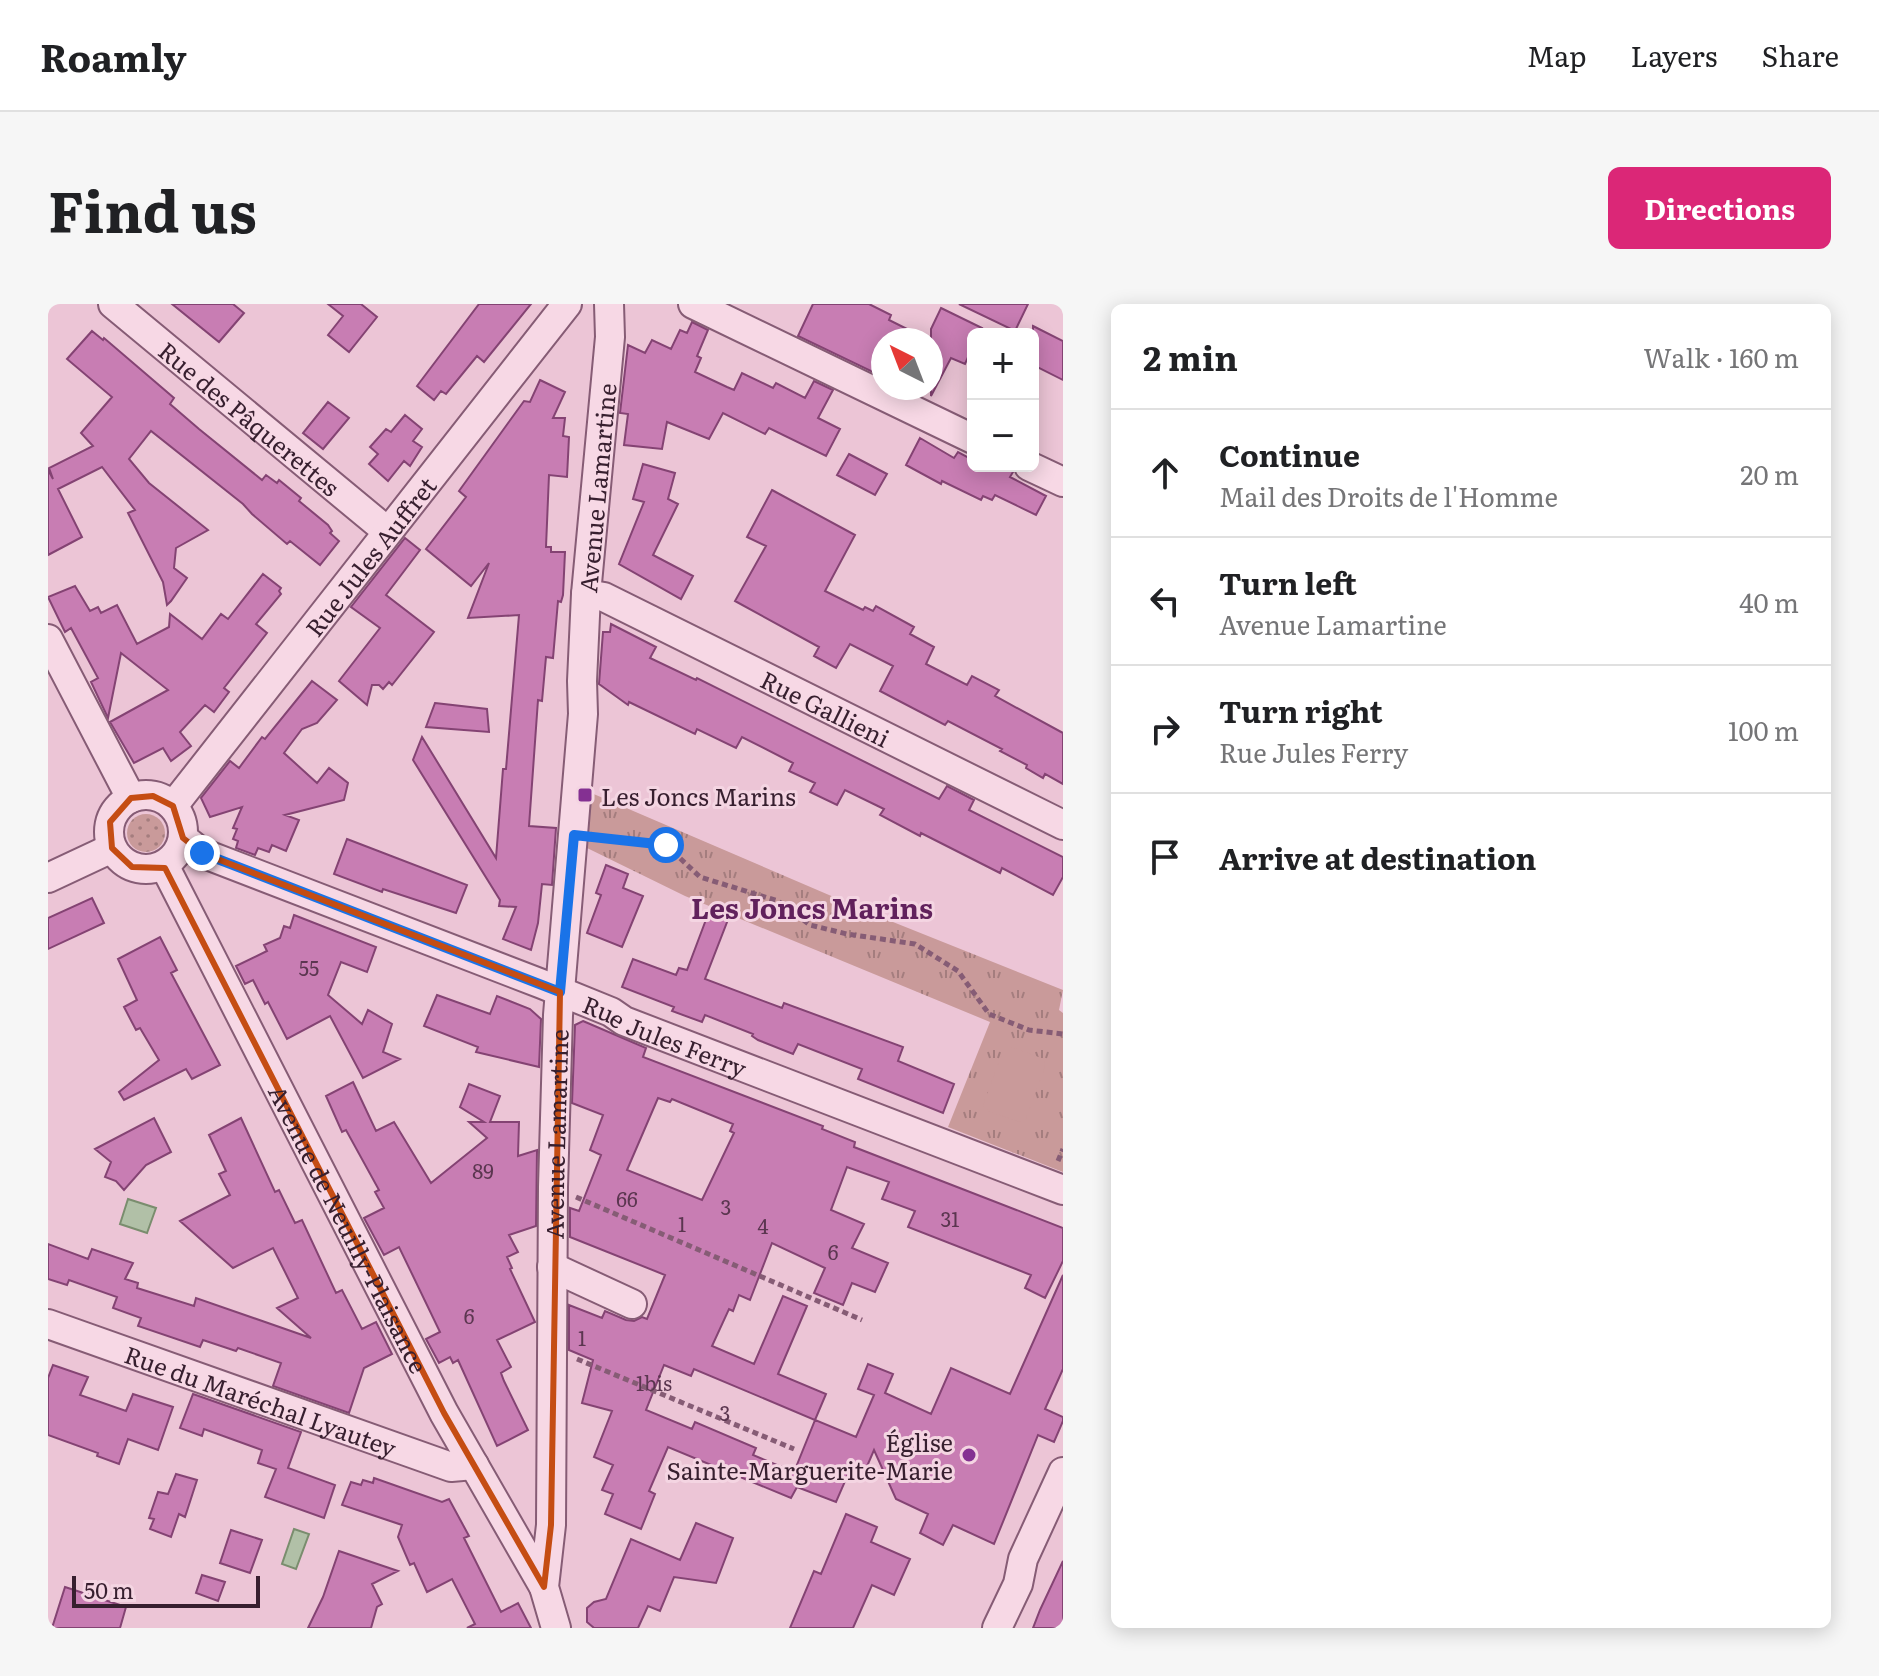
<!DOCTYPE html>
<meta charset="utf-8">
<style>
:root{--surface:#fff;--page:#f6f6f6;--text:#202124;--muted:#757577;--line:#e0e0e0;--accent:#db2777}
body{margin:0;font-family:Literata,serif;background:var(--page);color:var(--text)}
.controls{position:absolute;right:24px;top:24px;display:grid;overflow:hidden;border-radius:12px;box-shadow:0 4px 20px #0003}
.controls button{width:72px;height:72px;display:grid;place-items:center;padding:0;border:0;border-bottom:2px solid var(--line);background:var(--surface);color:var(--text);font:40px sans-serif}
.compass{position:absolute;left:823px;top:24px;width:72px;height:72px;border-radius:50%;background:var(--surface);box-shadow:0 4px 20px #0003;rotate:318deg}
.scale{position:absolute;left:24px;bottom:20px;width:188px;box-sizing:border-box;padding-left:8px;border:4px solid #371f2f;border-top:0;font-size:22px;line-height:28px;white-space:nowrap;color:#371f2f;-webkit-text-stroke:6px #f4d5e2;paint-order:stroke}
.stop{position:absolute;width:24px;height:24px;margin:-18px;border:6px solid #1a73e8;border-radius:50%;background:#fff}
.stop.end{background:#1a73e8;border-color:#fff;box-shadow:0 2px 8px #0008}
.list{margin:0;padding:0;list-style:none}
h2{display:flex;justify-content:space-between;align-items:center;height:104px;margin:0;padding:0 32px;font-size:34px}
h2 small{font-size:26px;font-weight:400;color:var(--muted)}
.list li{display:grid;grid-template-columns:52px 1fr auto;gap:24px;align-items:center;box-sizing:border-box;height:128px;padding:0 32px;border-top:2px solid var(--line)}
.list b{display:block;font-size:30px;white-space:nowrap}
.list p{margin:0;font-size:26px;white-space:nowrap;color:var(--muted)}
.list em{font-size:26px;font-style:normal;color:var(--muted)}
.icon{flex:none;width:44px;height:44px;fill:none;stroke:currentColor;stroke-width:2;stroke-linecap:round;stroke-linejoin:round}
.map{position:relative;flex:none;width:1015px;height:1324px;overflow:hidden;border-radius:12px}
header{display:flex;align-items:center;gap:48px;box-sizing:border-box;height:112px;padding:0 40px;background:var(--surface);border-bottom:2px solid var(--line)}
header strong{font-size:38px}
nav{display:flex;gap:44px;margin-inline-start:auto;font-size:28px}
.intro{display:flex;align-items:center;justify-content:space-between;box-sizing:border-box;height:192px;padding:0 48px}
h1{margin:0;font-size:56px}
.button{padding:20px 36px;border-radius:12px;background:var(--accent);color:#fff;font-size:28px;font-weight:700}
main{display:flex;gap:48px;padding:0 48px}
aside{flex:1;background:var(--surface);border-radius:12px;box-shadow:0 4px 20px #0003}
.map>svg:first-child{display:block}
</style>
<header>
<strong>Roamly</strong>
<nav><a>Map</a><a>Layers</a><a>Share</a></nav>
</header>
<div class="intro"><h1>Find us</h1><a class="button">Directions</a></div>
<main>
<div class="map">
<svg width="1015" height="1324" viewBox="0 0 1015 1324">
<defs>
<pattern id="grass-dots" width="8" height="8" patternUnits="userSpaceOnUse" patternTransform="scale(2)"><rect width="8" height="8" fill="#c99a9a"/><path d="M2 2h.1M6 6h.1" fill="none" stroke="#a47d7e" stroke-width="1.8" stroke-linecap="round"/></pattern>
<pattern id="park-tufts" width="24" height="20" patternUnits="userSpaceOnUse" patternTransform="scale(2)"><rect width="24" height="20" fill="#c99a9a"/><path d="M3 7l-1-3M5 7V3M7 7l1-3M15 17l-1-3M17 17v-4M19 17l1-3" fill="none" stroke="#a47d7e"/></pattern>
</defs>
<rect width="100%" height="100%" fill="#ecc5d6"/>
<path fill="url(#grass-dots)" d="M79 529a19 19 0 1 1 38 0a19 19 0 1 1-38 0Z"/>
<path fill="url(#park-tufts)" d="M 541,488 L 830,612 L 1015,686 L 1011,706 L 1015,709 L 1015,868 L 900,823 L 942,718 L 637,592 L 537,543 Z"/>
<path fill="#c99a9a" d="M 963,743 L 996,755 L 997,763 L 977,817 L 972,818 L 940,807 L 935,801 L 955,747 Z"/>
<path fill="#b1c0a7" stroke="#7a8d6e" stroke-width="2" d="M 80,895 L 108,904 L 99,929 L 72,920 Z
M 246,1225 L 261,1230 L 248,1265 L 234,1260 Z"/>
<path fill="#c87db3" stroke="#844373" stroke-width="2" fill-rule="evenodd" d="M 124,0 L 185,0 L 196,9 L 171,38 Z
M 280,0 L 313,0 L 329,13 L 301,48 L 280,31 L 295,12 Z
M 431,0 L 483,0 L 436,58 L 429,52 L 398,90 L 393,87 L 386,96 L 369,82 Z
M 765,0 L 821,0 L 843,11 L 841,16 L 881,36 L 835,36 L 835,57 L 829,70 L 750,32 Z
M 911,0 L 980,0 L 967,27 Z
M 893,4 L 934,24 L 931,30 L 925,30 L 925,42 L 917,60 L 903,54 L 883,92 L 883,25 Z
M 644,18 L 660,26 L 649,52 L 653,54 L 647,68 L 679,83 L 686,86 L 694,69 L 725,84 L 728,79 L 757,94 L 766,77 L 785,86 L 770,114 L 792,125 L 778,152 L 721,124 L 717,130 L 675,109 L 661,135 L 619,118 L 614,145 L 576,141 L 580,110 L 572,109 L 580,41 L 597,49 L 604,36 L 623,45 L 632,26 L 639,29 Z
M 985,22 L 1015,37 L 1015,76 L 985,61 Z
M 44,27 L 55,36 L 56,34 L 126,94 L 122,100 L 151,125 L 214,176 L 218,171 L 229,179 L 231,176 L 253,194 L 251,197 L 280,221 L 284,227 L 282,229 L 291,237 L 272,261 L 242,237 L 239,240 L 204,210 L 195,200 L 103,127 L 81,155 L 101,179 L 160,226 L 128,244 L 126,264 L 139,274 L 123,297 L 119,301 L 115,278 L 80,209 L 87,206 L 54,163 L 10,185 L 34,233 L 0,251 L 0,166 L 5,175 L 1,164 L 45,142 L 33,129 L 64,93 L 19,55 Z
M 492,76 L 517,88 L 505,114 L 517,114 L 515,132 L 521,133 L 519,173 L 501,171 L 498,243 L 503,243 L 503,248 L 517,248 L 515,291 L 513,298 L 510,297 L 505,354 L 498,353 L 494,397 L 490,396 L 481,522 L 508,524 L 504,581 L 494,580 L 490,619 L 483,646 L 455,635 L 468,603 L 451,602 L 452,596 L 365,456 L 374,433 L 448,554 L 455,465 L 458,465 L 471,311 L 420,314 L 441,259 L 423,282 L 378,245 L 418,193 L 411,187 L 476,97 L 482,98 Z
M 280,98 L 301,114 L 275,145 L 255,129 Z
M 357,111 L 374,125 L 365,137 L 374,143 L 362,162 L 356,157 L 340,177 L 321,160 L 330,150 L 322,143 L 338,125 L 343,128 Z
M 872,134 L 906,154 L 910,148 L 925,156 L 925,162 L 953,162 L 965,168 L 962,173 L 998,192 L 988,211 L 947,191 L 944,196 L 935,192 L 933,196 L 894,177 L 893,180 L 858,161 Z
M 801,150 L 839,170 L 827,191 L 789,171 Z
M 595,160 L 627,169 L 620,195 L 630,200 L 605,251 L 645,272 L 633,295 L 571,260 L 596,198 L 585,195 Z
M 724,186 L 807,231 L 777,287 L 815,306 L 817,303 L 825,307 L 828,302 L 866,323 L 862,330 L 886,343 L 878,360 L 919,381 L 924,372 L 951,386 L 947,392 L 1015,429 L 1015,480 L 997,470 L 995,474 L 978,464 L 979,461 L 952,447 L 954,445 L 900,417 L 897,421 L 832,387 L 845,362 L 802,340 L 788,364 L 766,352 L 771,343 L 687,297 L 718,242 L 699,233 Z
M 357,234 L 372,246 L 338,291 L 386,328 L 344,381 L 341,378 L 335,385 L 331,381 L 324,381 L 319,401 L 291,377 L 332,324 L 303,303 Z
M 215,270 L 233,284 L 231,287 L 233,290 L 208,320 L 219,329 L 176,384 L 181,388 L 166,408 L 157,401 L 132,428 L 143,442 L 123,457 L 115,444 L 86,459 L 62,418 L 120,386 L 73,349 L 60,414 L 43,378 L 50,374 L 23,324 L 17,328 L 0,293 L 27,282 L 42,307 L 50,303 L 53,309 L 69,301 L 89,340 L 121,323 L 122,310 L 154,335 L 173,310 L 180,315 Z
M 563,320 L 608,343 L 602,354 L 648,376 L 649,374 L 891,495 L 899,482 L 926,496 L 921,506 L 1015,553 L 1015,573 L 1005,591 L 954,564 L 952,569 L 873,529 L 872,532 L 832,511 L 836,505 L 797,486 L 789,501 L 762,488 L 767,479 L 741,467 L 745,459 L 694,433 L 688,444 L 649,425 L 647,430 L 581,398 L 580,401 L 551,380 L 555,328 L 562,328 Z
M 264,377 L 289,396 L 269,419 L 254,425 L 236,449 L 269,479 L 281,464 L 300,479 L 296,496 L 237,511 L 251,516 L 238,547 L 224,541 L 221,548 L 210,544 L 207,551 L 188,544 L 190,537 L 185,535 L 189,525 L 185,524 L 194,503 L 162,513 L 153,494 L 182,457 L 191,464 L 214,433 L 217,435 Z
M 387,399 L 439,405 L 441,428 L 378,423 Z
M 299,535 L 419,581 L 408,609 L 335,585 L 334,588 L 286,570 Z
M 558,561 L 580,570 L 575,584 L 595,592 L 574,643 L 539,629 L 553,591 L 548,589 Z
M 44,594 L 56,619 L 0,645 L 0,614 Z
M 662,605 L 681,613 L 657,675 L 734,704 L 736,699 L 855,743 L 850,757 L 906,780 L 895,809 L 810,775 L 814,765 L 750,740 L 745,750 L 710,736 L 704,732 L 705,730 L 657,711 L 654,718 L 624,707 L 626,703 L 574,683 L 585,655 L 628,671 L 631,664 L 639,666 Z
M 246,611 L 328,643 L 319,668 L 293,658 L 280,691 L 314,720 L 320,706 L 344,720 L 335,748 L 352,755 L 315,774 L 282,712 L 239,735 L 220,698 L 217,700 L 205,676 L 197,680 L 188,662 L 219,647 L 216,641 L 232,634 L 236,622 L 242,624 Z
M 112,633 L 129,666 L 123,669 L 172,761 L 144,775 L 138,765 L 76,796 L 71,788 L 111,756 L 92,724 L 88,726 L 76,703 L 89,696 L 70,655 Z
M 389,691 L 442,710 L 449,692 L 482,705 L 493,715 L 491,763 L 428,748 L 430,743 L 376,722 Z
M 535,717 L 598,744 L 595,753 L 775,822 L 774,825 L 807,838 L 806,843 L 1015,924 L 1015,957 L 997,994 L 977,984 L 983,971 L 860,923 L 867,907 L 834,895 L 841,878 L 799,863 L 783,906 L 816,920 L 804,944 L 840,959 L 827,988 L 804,979 L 795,1001 L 766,989 L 777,964 L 724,939 L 702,996 L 691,991 L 685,1007 L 681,1005 L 664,1042 L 706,1060 L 735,992 L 759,1002 L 730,1070 L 778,1090 L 767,1116 L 808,1133 L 826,1091 L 810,1085 L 820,1060 L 845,1070 L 837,1089 L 883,1110 L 903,1064 L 962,1090 L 1015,971 L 1015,1065 L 997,1105 L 1015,1113 L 1015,1117 L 1006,1138 L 990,1131 L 946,1240 L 905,1221 L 895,1241 L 872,1229 L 880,1210 L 848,1195 L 826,1146 L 814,1174 L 801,1168 L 788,1198 L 749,1183 L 743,1194 L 620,1143 L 601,1187 L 607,1190 L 593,1225 L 557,1210 L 565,1190 L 554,1186 L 565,1161 L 546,1153 L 564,1107 L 534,1099 L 545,1056 L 521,1046 L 521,1001 L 554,1014 L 557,1007 L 578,1016 L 586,1017 L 594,1013 L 599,1015 L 617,971 L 522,933 L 522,904 L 531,907 L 553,851 L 542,846 L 555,811 L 524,799 L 527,721 ZM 610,794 L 622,798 L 624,795 L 685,820 L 682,827 L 686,829 L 654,896 L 579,866 ZM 616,1061 L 643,1072 L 646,1065 L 767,1116 L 746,1168 L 705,1151 L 708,1144 L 647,1118 L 644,1125 L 598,1106 Z
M 305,778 L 328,827 L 346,818 L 383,879 L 439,834 L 421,818 L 436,818 L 412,803 L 421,780 L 452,792 L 442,818 L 471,818 L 470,852 L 489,846 L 488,922 L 461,931 L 470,948 L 459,953 L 464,964 L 462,965 L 487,1018 L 449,1036 L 463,1063 L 453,1069 L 456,1077 L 480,1126 L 449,1142 L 410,1056 L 405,1059 L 402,1053 L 391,1059 L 378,1035 L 392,1028 L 351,943 L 336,951 L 316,914 L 336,904 L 327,888 L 331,886 L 298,826 L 294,828 L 278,792 Z
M 106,814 L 123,848 L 98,861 L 76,886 L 68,877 L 57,873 L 63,858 L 47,845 Z
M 193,814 L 227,888 L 231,886 L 247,919 L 254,916 L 288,989 L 294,986 L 314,1025 L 328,1018 L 344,1050 L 316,1064 L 301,1109 L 225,1082 L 233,1059 L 190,1044 L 188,1047 L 155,1036 L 152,1043 L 90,1022 L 93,1014 L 65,1004 L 69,993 L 21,976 L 19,981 L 0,975 L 0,940 L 40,955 L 44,945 L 85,959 L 77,975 L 90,979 L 89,984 L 146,1002 L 148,994 L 263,1034 L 229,1004 L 250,994 L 225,944 L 185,964 L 132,917 L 182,891 L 171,870 L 178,867 L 161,831 Z
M 5,1061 L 40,1073 L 32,1091 L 78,1107 L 85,1090 L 125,1103 L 110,1146 L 80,1135 L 71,1160 L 49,1152 L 50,1149 L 0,1131 L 0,1074 Z
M 145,1090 L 253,1128 L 240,1164 L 287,1181 L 276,1214 L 217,1193 L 228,1165 L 210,1159 L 214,1146 L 156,1125 L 154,1132 L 132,1124 Z
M 128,1170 L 149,1176 L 137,1213 L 131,1210 L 123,1233 L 102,1225 L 106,1215 L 101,1214 L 110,1188 L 120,1190 Z
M 326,1174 L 394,1198 L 401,1195 L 421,1232 L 416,1234 L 453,1308 L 470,1299 L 483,1324 L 419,1324 L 427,1320 L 404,1275 L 379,1288 L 366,1259 L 362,1261 L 350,1233 L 354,1221 L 294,1201 L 303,1178 L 313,1181 L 315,1176 L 325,1179 Z
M 798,1210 L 829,1223 L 823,1238 L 862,1255 L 846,1291 L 824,1281 L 805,1324 L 742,1324 L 766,1267 L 773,1270 Z
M 648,1219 L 685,1234 L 668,1279 L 626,1273 L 612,1307 L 600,1302 L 590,1324 L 546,1324 L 539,1318 L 539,1304 L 546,1298 L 558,1295 L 583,1235 L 632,1256 Z
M 183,1226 L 214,1236 L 202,1269 L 172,1259 Z
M 291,1247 L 350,1267 L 324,1280 L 334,1300 L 329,1303 L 323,1324 L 260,1324 L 275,1293 Z
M 1015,1257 L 1015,1324 L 985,1324 L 992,1306 Z
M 154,1271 L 177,1278 L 170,1297 L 148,1289 Z
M 17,1283 L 78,1303 L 72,1324 L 4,1324 Z"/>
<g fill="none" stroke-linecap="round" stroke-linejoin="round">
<g stroke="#865c75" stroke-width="32">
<g id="minor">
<path id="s1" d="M 65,0 L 339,227"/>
<path d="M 645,0 L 925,135"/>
<path d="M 981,162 L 1015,178"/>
<path id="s2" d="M 538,290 L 556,293 L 1015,521"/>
<path d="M 0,335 L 83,494"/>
<circle cx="98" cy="528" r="37"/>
<path id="s3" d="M 125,502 L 519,0"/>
<path id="s4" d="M 135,534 L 154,549 L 494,680 L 563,708 L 576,717 L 1015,886"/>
<path id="s5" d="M 116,561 L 396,1109 L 496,1283"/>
<path d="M 0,574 L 64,544"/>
<path d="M 504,963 L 584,1000"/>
<path id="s6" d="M 0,1020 L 403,1163 L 426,1161"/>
<path id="s7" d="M 508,1324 L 496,1283 L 503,1221 L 505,883 L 510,711 L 535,410 L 534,377 L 538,290 L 562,33 L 561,0"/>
<path d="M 949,1324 L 970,1280 L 975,1255 L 1015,1168"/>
</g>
</g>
<path stroke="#865c75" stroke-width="5" stroke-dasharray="6 4" stroke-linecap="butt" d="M 548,534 L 618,541 L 652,573 L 730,597 L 762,621 L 799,630 L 867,640 L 910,667 L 941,710 L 981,726 L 1015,730
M 1010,857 L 1015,845
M 528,893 L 814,1016
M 529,1055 L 746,1145"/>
<use href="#minor" stroke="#f7d8e5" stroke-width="28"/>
</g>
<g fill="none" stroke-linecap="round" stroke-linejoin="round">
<path stroke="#1a73e8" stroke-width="10" d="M 154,549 L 512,688 L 526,531 L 618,541"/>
</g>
<path fill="none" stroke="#c54d13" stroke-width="6" stroke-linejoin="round" d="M 105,492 L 125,502 L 135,534 L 154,549 L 512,688 L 503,1221 L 496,1283 L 396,1109 L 117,564 L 84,563 L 64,544 L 62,518 L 83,494 Z"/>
<g fill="#843092" stroke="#f4d5e2" stroke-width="3">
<rect x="529" y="483" width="16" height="16" rx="4"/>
<circle cx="921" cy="1151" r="8"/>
</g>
<g text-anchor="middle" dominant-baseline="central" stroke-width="6" stroke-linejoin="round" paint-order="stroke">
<g font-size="20" fill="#5b3650">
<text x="261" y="663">55</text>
<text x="435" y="866">89</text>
<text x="579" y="894">66</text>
<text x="678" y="902">3</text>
<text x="902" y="914">31</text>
<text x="634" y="919">1</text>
<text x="715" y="921">4</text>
<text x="785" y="947">6</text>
<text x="421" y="1011">6</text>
<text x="534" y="1033">1</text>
<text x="606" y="1078">1bis</text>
<text x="677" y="1108">3</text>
</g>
<g font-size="24" fill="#371f2f" stroke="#f4d5e2">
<text stroke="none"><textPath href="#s1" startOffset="178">Rue des Pâquerettes</textPath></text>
<text stroke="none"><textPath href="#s7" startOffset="1144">Avenue Lamartine</textPath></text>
<text stroke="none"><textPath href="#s3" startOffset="318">Rue Jules Auffret</textPath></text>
<text stroke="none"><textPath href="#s2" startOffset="266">Rue Gallieni</textPath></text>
<text stroke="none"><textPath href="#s4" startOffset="522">Rue Jules Ferry</textPath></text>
<text stroke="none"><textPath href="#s7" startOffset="496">Avenue Lamartine</textPath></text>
<text stroke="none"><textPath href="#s5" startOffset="408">Avenue de Neuilly-Plaisance</textPath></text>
<text stroke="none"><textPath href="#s6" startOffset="226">Rue du Maréchal Lyautey</textPath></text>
</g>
<g font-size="24" fill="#371f2f" stroke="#f4d5e2" text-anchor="start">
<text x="553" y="491">Les Joncs Marins</text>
<text x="905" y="1137" text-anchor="end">Église<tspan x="905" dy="28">Sainte-Marguerite-Marie</tspan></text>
</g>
<g font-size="28" font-weight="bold" fill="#61215c" stroke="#f4d5e2">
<text x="764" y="603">Les Joncs Marins</text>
</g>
</g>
</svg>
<div class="controls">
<button>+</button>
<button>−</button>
</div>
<svg class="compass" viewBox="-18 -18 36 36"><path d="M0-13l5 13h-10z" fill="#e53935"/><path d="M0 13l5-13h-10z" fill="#757577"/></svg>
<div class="scale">50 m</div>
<div class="stop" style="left:618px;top:541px"></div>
<div class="stop end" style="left:154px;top:549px"></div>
</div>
<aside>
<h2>2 min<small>Walk · 160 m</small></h2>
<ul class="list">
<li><svg class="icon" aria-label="ahead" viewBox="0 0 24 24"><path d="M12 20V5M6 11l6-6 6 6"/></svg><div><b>Continue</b><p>Mail des Droits de l'Homme</p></div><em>20 m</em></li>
<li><svg class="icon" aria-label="left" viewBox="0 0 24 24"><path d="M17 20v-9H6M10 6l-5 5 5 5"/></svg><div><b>Turn left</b><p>Avenue Lamartine</p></div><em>40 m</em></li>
<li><svg class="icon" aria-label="right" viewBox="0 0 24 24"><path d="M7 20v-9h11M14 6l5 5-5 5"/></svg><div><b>Turn right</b><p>Rue Jules Ferry</p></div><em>100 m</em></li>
<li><svg class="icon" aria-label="arrive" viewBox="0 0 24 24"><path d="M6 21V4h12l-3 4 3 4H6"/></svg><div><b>Arrive at destination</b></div></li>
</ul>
</aside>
</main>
